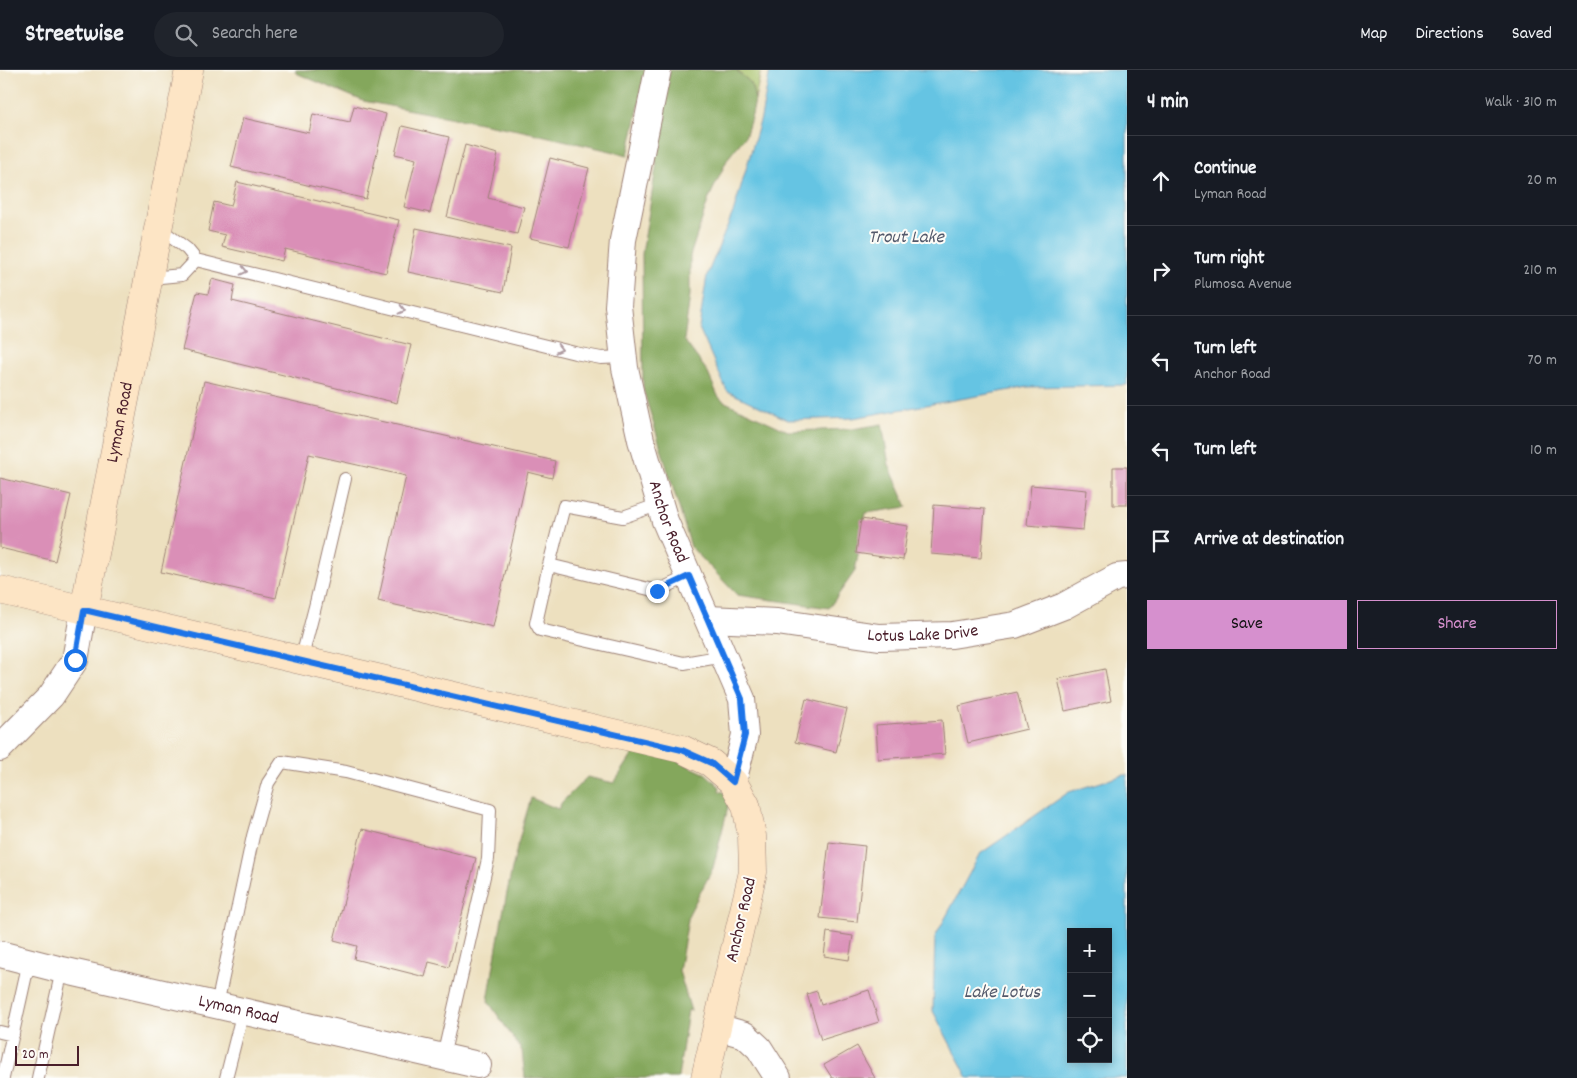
<!DOCTYPE html>
<meta charset="utf-8">
<style>
:root{--surface:#171b24;--page:#20242c;--text:#f1f3f6;--muted:#9ea1a6;--line:#363941;--accent:#d690ce}
body{margin:0;font-family:Dekko,sans-serif;background:var(--page);color:var(--text)}
.controls{position:absolute;right:15px;bottom:15px;display:grid;overflow:hidden;border-radius:0px;box-shadow:0 2px 8px #0003}
.controls button{width:45px;height:45px;display:grid;place-items:center;padding:0;border:0;border-bottom:1px solid var(--line);background:var(--surface);color:var(--text);font:25px sans-serif}
.scale{position:absolute;left:15px;bottom:12px;width:64px;box-sizing:border-box;padding-left:5px;border:2px solid #4a1f2b;border-top:0;font-size:14px;line-height:18px;white-space:nowrap;color:#4a1f2b;-webkit-text-stroke:4px #fdfcf7;paint-order:stroke}
.stop{position:absolute;width:15px;height:15px;margin:-11px;border:4px solid #1a73e8;border-radius:50%;background:#fff}
.stop.end{background:#1a73e8;border-color:#fff;box-shadow:0 1px 5px #0008}
.list{margin:0;padding:0;list-style:none}
h2{display:flex;justify-content:space-between;align-items:center;height:65px;margin:0;padding:0 20px;font-size:21px}
h2 small{font-size:16px;font-weight:400;color:var(--muted)}
.list li{display:grid;grid-template-columns:32px 1fr auto;gap:15px;align-items:center;box-sizing:border-box;height:90px;padding:0 20px;border-top:1px solid var(--line)}
.list b{display:block;font-size:19px;white-space:nowrap}
.list p{margin:0;font-size:16px;white-space:nowrap;color:var(--muted)}
.list em{font-size:16px;font-style:normal;color:var(--muted)}
.actions{display:flex;gap:10px;padding:15px 20px}
.actions a{flex:1;padding:11px 0;border:1px solid var(--accent);border-radius:0px;text-align:center;font-size:18px;color:var(--accent)}
.actions .main{background:var(--accent);color:#111}
.icon{flex:none;width:28px;height:28px;fill:none;stroke:currentColor;stroke-width:2;stroke-linecap:round;stroke-linejoin:round}
.map{position:relative;flex:none;width:1127px;height:1008px;overflow:hidden}
header{display:flex;align-items:center;gap:30px;box-sizing:border-box;height:70px;padding:0 25px;background:var(--surface);border-bottom:1px solid var(--line)}
header strong{font-size:24px}
nav{display:flex;gap:28px;margin-inline-start:auto;font-size:18px}
.search{width:350px;height:45px;background:var(--page);display:flex;align-items:center;gap:12px;box-sizing:border-box;padding:0 18px;border-radius:28px;color:var(--muted);font-size:19px}
main{display:flex}
aside{flex:1;background:var(--surface)}
.map>svg:first-child{display:block}
</style>
<header>
<strong>Streetwise</strong>
<div class="search"><svg class="icon" aria-label="search" viewBox="0 0 24 24"><circle cx="10" cy="10" r="6"/><path d="M15 15l6 6"/></svg>Search here</div>
<nav><a>Map</a><a>Directions</a><a>Saved</a></nav>
</header>
<main>
<div class="map">
<svg width="1127" height="1008" viewBox="0 0 1127 1008">
<rect width="100%" height="100%" fill="#fdfcf7"/>
<filter id="ink" filterUnits="userSpaceOnUse"><feTurbulence type="fractalNoise" baseFrequency=".02" numOctaves="2"/><feDisplacementMap in="SourceGraphic" scale="10" xChannelSelector="R" yChannelSelector="G"/><feConvolveMatrix kernelMatrix="1 2 1 2 8 2 1 2 1" color-interpolation-filters="sRGB"/></filter>
<filter id="wash" filterUnits="userSpaceOnUse"><feTurbulence type="fractalNoise" baseFrequency=".0096" numOctaves="4" result="noise"/><feDisplacementMap in="SourceGraphic" scale="20" xChannelSelector="R" yChannelSelector="G"/><feGaussianBlur stdDeviation="1.12" result="paint"/><feColorMatrix in="noise" values="0 0 0 0 0 0 0 0 0 0 0 0 0 0 0 0 0 1.4 0 .05"/><feComposite in="paint" operator="in"/></filter>
<g filter="url(#wash)">
<rect width="100%" height="100%" fill="#ede0bf"/>
<path fill="#a5c167" stroke="#787049" d="M 736,0 L 761,0 L 755,30 L 751,13 Z"/>
<path fill="#84a75c" stroke="#676344" d="M 295,0 L 647,0 L 628,85 L 523,61 L 363,31 L 296,3 Z
M 670,0 L 736,0 L 751,13 L 755,30 L 752,45 L 745,67 L 728,88 L 709,128 L 690,186 L 690,225 L 684,270 L 707,301 L 718,326 L 723,331 L 788,361 L 852,359 L 882,354 L 889,395 L 907,437 L 866,443 L 855,501 L 829,538 L 737,525 L 691,477 L 643,319 L 642,184 L 657,92 L 650,90 Z
M 635,681 L 678,691 L 706,704 L 720,717 L 719,721 L 726,723 L 730,729 L 713,798 L 689,844 L 679,901 L 691,941 L 688,940 L 678,1008 L 525,1008 L 522,981 L 488,931 C 499,863 510,794 531,728 L 558,739 L 562,732 L 587,707 L 614,713 Z"/>
<path fill="#65c4e3" stroke="#587287" fill-rule="evenodd" d="M 770,0 L 1127,0 L 1127,315 L 1028,317 L 853,348 L 788,350 L 727,321 L 699,258 L 707,205 L 734,140 L 761,48 Z
M 1124,705 L 1127,705 L 1127,1008 L 968,1008 L 933,941 L 935,867 L 980,784 L 1069,722 ZM 1071,862 L 1108,862 L 1108,989 L 1071,989 Z"/>
<g id="blocks">
<path fill="#da8fb7" d="M 354,36 L 386,44 L 366,129 L 231,97 L 243,48 L 309,63 L 313,44 L 350,52 Z
M 402,56 L 449,67 L 430,143 L 404,137 L 416,89 L 395,84 Z
M 465,75 L 498,84 L 488,128 L 524,137 L 517,164 L 447,147 Z
M 550,88 L 589,98 L 569,177 L 530,168 Z
M 237,112 L 399,150 L 386,203 L 285,179 L 282,191 L 222,177 L 225,165 L 208,161 L 214,132 L 231,136 Z
M 416,158 L 511,178 L 503,222 L 408,202 Z
M 212,209 L 235,215 L 232,231 L 411,275 L 397,333 L 182,280 L 197,222 L 208,224 Z
M 204,311 L 555,391 L 552,408 L 528,402 L 493,557 L 378,531 L 406,406 L 309,384 L 276,528 L 161,502 Z
M 1113,397 L 1127,397 L 1127,435 L 1113,435 Z
M 0,408 L 71,425 L 55,491 L 0,478 Z
M 1031,415 L 1087,420 L 1083,460 L 1027,455 Z
M 934,435 L 985,439 L 981,488 L 931,484 Z
M 861,449 L 908,456 L 903,490 L 856,483 Z
M 1105,599 L 1111,631 L 1065,641 L 1058,609 Z
M 1017,622 L 1027,659 L 968,673 L 959,636 Z
M 806,629 L 847,639 L 836,682 L 795,672 Z
M 942,650 L 945,684 L 878,689 L 876,655 Z
M 362,759 L 476,788 L 449,897 L 429,892 L 425,907 L 354,889 L 357,876 L 334,870 Z
M 829,772 L 865,776 L 857,852 L 820,848 Z
M 827,862 L 853,866 L 849,890 L 824,886 Z
M 869,920 L 879,952 L 821,970 L 807,924 L 817,921 L 821,935 Z
M 857,976 L 875,1008 L 832,1008 L 824,995 Z"/>
</g>
</g>
<g filter="url(#ink)">
<use href="#blocks" fill-opacity="0" stroke="#9c8075" stroke-width="1"/>
<g fill="none" stroke-linecap="round" stroke-linejoin="round">
<g stroke="#9c8075" stroke-width="14">
<path id="lane" d="M 159,158 L 187,179 L 196,190 L 575,283 L 601,288 L 623,287
M 150,208 L 182,205 L 196,190
M 549,495 L 564,436 L 623,447 L 660,434
M 689,506 L 657,521 L 549,495 L 536,553 L 540,560 L 684,593 L 724,586
M 301,591 L 316,533 L 345,409
M 217,935 L 253,766 L 268,713 L 282,692 L 346,702 L 490,740 L 488,789 L 443,987
M 0,962 L 13,965
M 3,1008 L 29,891
M 38,1008 L 62,900
M 226,1008 L 243,941"/>
</g>
<g stroke="#9c8075" stroke-width="28">
<g id="street">
<path id="s1" d="M 658,0 L 623,170 L 618,236 L 625,298 L 641,370 L 665,451 L 742,629 L 745,665 L 733,712"/>
<path id="s2" d="M 708,549 L 777,552 L 879,567 L 952,565 L 1015,555 L 1064,536 L 1117,507 L 1127,506"/>
<path d="M 0,678 L 51,626 L 75,590 L 84,540"/>
<path id="s3" d="M 0,884 L 62,900 L 478,995"/>
<path d="M 717,957 L 745,965 L 759,978 L 778,1008"/>
</g>
</g>
<g stroke="#9c8075" stroke-width="29">
<g id="secondary">
<path d="M 0,520 L 682,679 L 711,693 L 733,712 L 746,735 L 752,766 L 753,802 L 705,1008"/>
<path id="s4" d="M 84,540 L 189,0"/>
</g>
</g>
<use href="#lane" stroke="#fff" stroke-width="12"/>
<use href="#street" stroke="#fff" stroke-width="26"/>
<use href="#secondary" stroke="#fde5c5" stroke-width="28"/>
</g>
<defs><path id="oneway-chevron" d="M-2-3.5L2.5 0L-2 3.5" fill="none" stroke-width="1.6" stroke-linecap="round" stroke-linejoin="round" transform="scale(1.25)"/></defs>
<g stroke="#ae9aa0">
<use href="#oneway-chevron" transform="translate(244 201) rotate(13)"/>
<use href="#oneway-chevron" transform="translate(402 240) rotate(14)"/>
<use href="#oneway-chevron" transform="translate(559 279) rotate(14)"/>
</g>
</g>
<g fill="none" stroke-linecap="round" stroke-linejoin="round" filter="url(#ink)">
<path stroke="#1a73e8" stroke-width="6" d="M 75,590 L 84,540 L 682,680 L 711,693 L 733,712 L 745,665 L 742,629 L 689,506 L 657,521"/>
</g>
<g text-anchor="middle" dominant-baseline="central" stroke-width="4" stroke-linejoin="round" paint-order="stroke">
<g font-size="18" fill="#4a1f2b" stroke="#fdfcf7">
<text stroke="none"><textPath href="#s4" startOffset="191">Lyman Road</textPath></text>
<text stroke="none"><textPath href="#s1" startOffset="462">Anchor Road</textPath></text>
<text stroke="none"><textPath href="#s2" startOffset="216">Lotus Lake Drive</textPath></text>
<text transform="translate(742 850) rotate(-77)">Anchor Road</text>
<text stroke="none"><textPath href="#s3" startOffset="245">Lyman Road</textPath></text>
</g>
<g font-size="19" font-style="italic" fill="#53596b" stroke="#fdfcf7">
<text x="906" y="168">Trout Lake</text>
<text x="1002" y="923">Lake Lotus</text>
</g>
</g>
</svg>
<div class="controls">
<button>+</button>
<button>−</button>
<button><svg class="icon" aria-label="locate" viewBox="0 0 24 24"><circle cx="12" cy="12" r="6"/><path d="M12 2v4M12 18v4M2 12h4M18 12h4"/></svg></button>
</div>
<div class="scale">20 m</div>
<div class="stop" style="left:75px;top:590px"></div>
<div class="stop end" style="left:657px;top:521px"></div>
</div>
<aside>
<h2>4 min<small>Walk · 310 m</small></h2>
<ul class="list">
<li><svg class="icon" aria-label="ahead" viewBox="0 0 24 24"><path d="M12 20V5M6 11l6-6 6 6"/></svg><div><b>Continue</b><p>Lyman Road</p></div><em>20 m</em></li>
<li><svg class="icon" aria-label="right" viewBox="0 0 24 24"><path d="M7 20v-9h11M14 6l5 5-5 5"/></svg><div><b>Turn right</b><p>Plumosa Avenue</p></div><em>210 m</em></li>
<li><svg class="icon" aria-label="left" viewBox="0 0 24 24"><path d="M17 20v-9H6M10 6l-5 5 5 5"/></svg><div><b>Turn left</b><p>Anchor Road</p></div><em>70 m</em></li>
<li><svg class="icon" aria-label="left" viewBox="0 0 24 24"><path d="M17 20v-9H6M10 6l-5 5 5 5"/></svg><div><b>Turn left</b></div><em>10 m</em></li>
<li><svg class="icon" aria-label="arrive" viewBox="0 0 24 24"><path d="M6 21V4h12l-3 4 3 4H6"/></svg><div><b>Arrive at destination</b></div></li>
</ul>
<div class="actions"><a class="main">Save</a><a>Share</a></div>
</aside>
</main>
